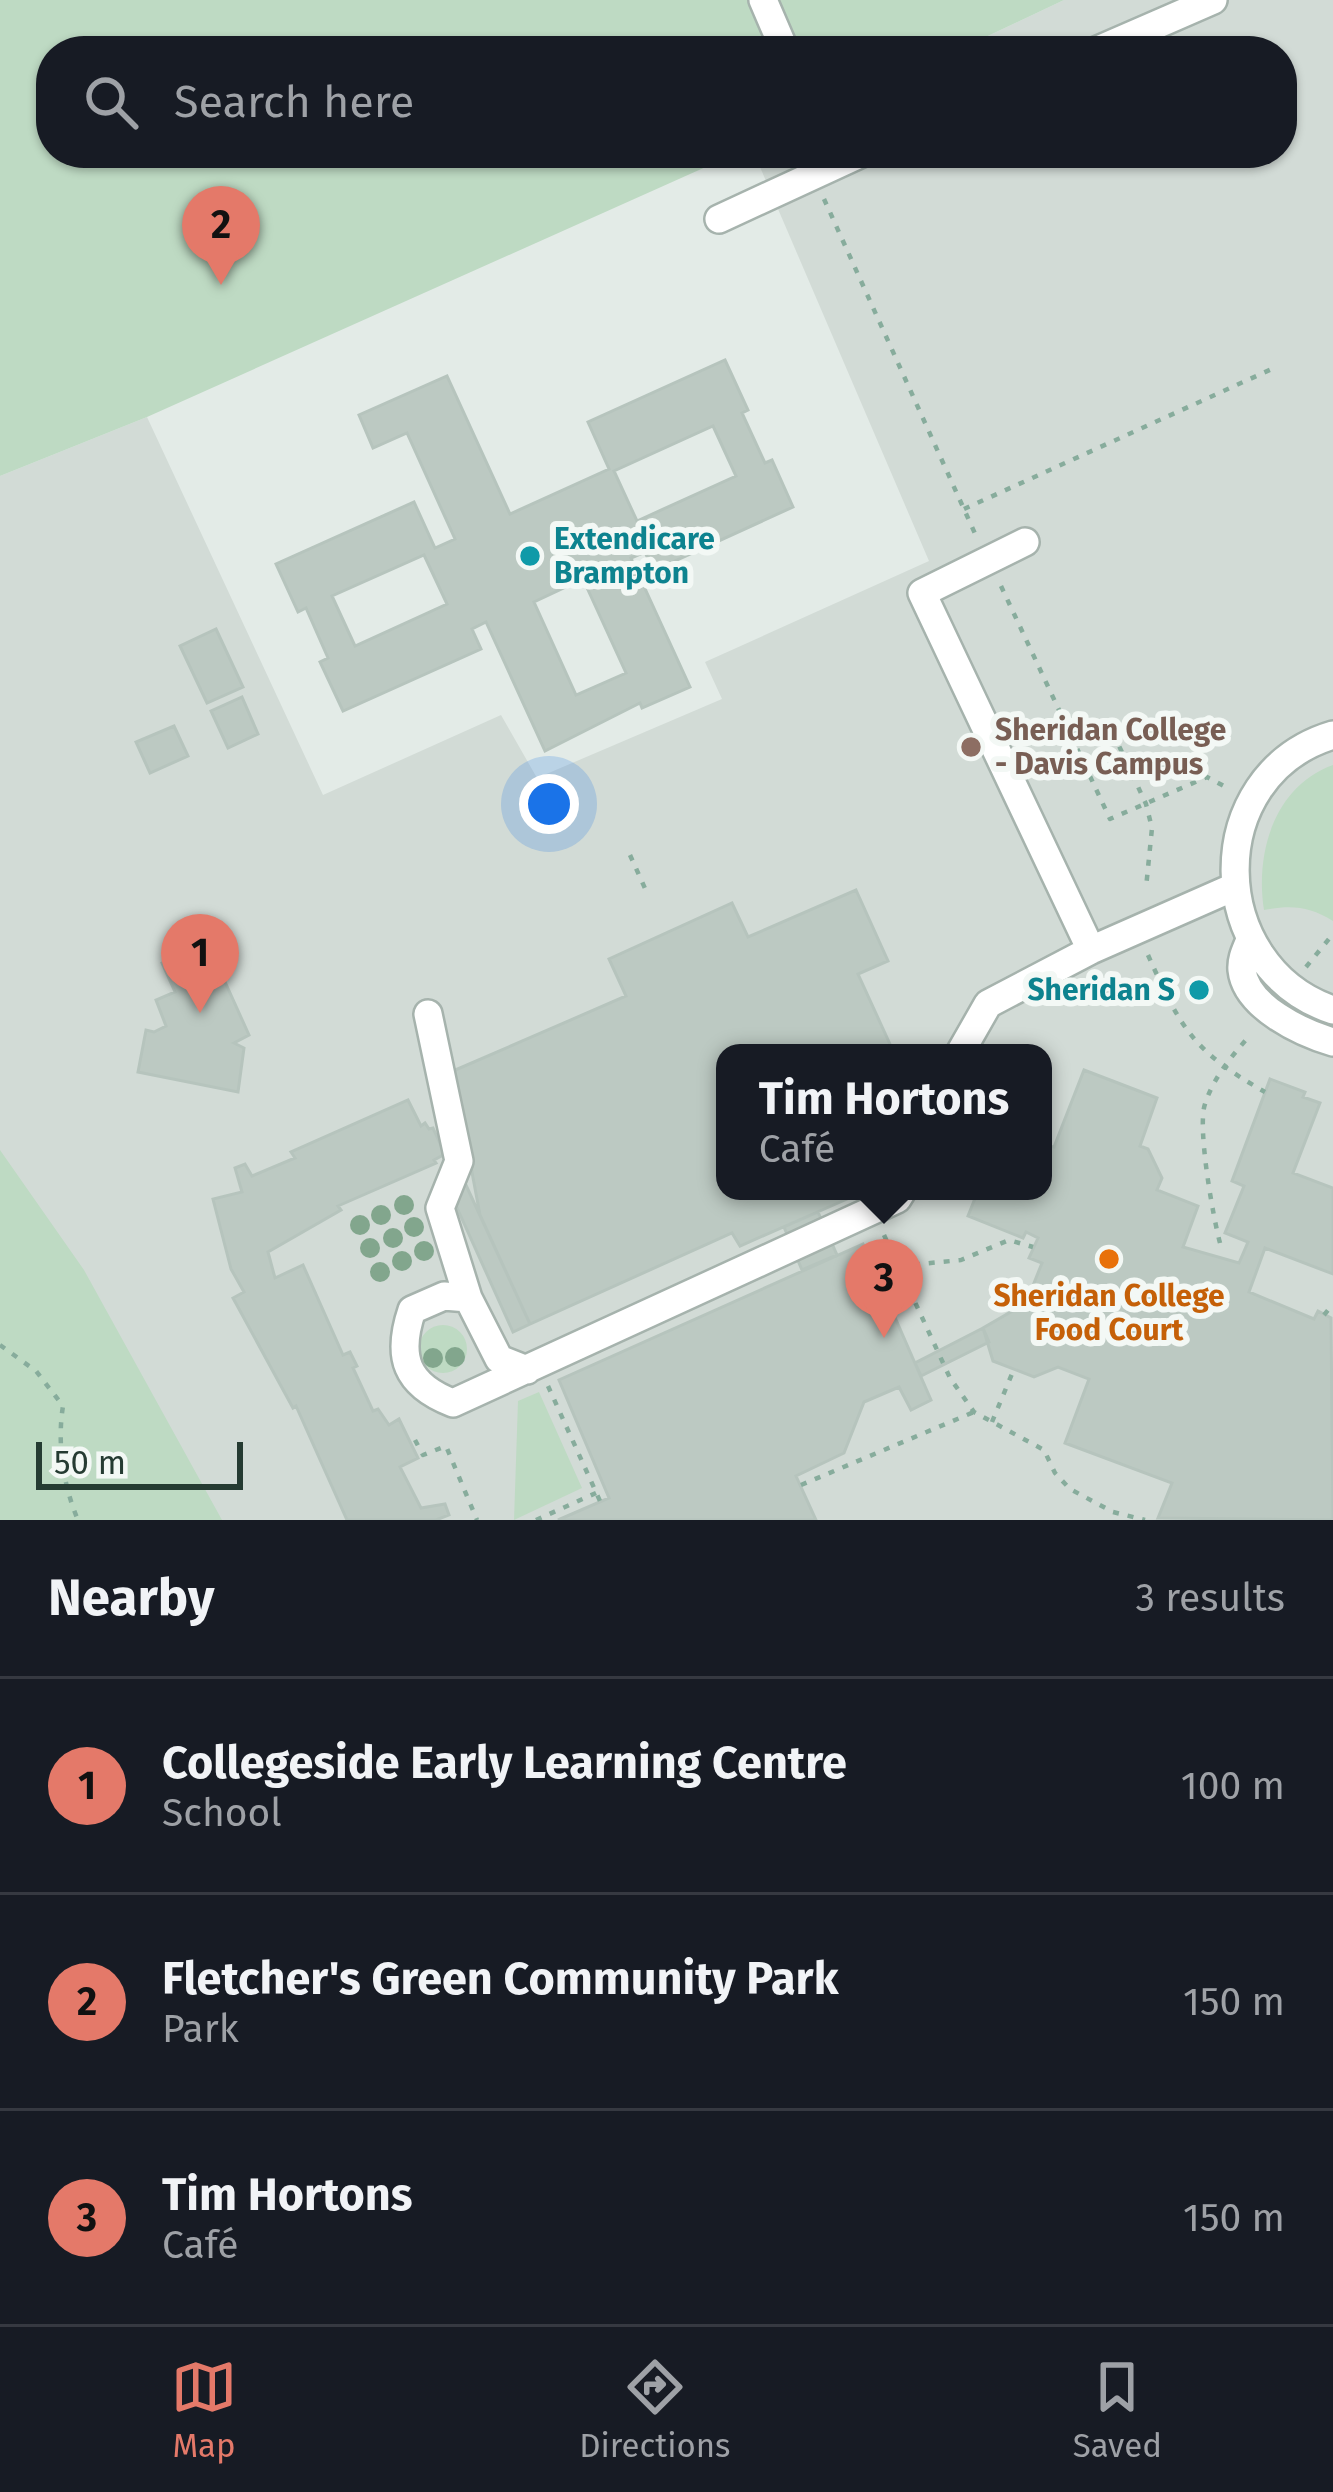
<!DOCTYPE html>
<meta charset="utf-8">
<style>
:root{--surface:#171b24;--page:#20242c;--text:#f1f3f6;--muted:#9ea1a6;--line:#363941;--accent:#e47969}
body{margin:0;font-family:"Fira Sans",sans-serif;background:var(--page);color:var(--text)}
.scale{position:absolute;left:36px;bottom:30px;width:207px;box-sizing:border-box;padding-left:12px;border:6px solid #253b32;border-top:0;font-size:33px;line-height:42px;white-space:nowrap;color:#253b32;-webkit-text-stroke:9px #f3f8f5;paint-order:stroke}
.you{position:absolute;left:549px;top:804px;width:42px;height:42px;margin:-30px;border:9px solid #fff;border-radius:50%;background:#1a73e8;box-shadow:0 0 0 18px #1a73e833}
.badge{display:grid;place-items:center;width:78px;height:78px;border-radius:50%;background:var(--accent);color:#111;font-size:39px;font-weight:700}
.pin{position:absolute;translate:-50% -99px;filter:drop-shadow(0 3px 6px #0008)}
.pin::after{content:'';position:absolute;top:63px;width:42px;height:36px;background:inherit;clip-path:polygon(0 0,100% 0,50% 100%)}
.popup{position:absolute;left:716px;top:1044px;width:336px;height:156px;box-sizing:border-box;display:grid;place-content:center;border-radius:24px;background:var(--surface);filter:drop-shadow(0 3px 9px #0005);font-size:39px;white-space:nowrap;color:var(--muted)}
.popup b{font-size:45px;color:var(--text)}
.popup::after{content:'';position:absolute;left:50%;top:100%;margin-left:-24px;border:24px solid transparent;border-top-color:var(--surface)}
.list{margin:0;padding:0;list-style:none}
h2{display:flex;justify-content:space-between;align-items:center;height:156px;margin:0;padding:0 48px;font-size:51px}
h2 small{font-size:39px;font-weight:400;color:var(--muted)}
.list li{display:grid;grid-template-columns:78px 1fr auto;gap:36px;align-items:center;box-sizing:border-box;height:216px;padding:0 48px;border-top:3px solid var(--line)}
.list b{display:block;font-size:45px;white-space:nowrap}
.list p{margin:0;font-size:39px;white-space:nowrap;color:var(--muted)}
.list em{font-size:39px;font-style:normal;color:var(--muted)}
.icon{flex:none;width:66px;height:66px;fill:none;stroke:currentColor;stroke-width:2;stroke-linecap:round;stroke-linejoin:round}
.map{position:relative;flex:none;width:1333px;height:1520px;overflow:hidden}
.search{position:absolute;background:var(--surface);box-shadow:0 3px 9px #0004;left:36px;right:36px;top:36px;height:132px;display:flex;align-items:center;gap:30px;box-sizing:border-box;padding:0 42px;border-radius:48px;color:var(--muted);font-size:45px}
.sheet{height:804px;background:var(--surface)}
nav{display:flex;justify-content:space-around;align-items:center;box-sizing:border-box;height:168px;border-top:3px solid var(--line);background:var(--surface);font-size:33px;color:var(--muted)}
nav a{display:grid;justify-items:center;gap:6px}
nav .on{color:var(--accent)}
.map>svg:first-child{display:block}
</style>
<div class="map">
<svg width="1333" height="1520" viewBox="0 0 1333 1520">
<rect width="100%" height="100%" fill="#e3ebe7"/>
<path fill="#d2dbd6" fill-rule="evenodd" d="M 1064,0 L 1333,0 L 1333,1520 L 56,1520 L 0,1296 L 0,476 L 147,417 L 323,795 L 501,715 L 537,778 L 722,699 L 705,662 L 929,561 L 754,153 L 1282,153 L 1282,51 L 956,51 ZM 725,1053 L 1043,1053 L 1043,1191 L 725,1191 Z"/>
<path fill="#bedac3" d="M 0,0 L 1064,0 L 956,51 L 51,51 L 51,153 L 737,153 L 147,417 L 0,476 Z
M 1333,765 L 1333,921 C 1309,906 1291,905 1264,910 C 1255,854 1274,786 1333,765 Z
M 0,1150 L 84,1270 L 222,1520 L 0,1520 Z
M419 1349a24 24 0 1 1 48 0a24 24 0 1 1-48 0Z
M 539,1392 L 582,1488 L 514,1520 L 518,1401 Z"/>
<path fill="#bcc9c2" stroke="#b6c4bd" stroke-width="3" fill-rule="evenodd" d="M 725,360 L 748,410 L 742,413 L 765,463 L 772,460 L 793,507 L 653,571 L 645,552 L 631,558 L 690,687 L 642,708 L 640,703 L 545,751 L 486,622 L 472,629 L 481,649 L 343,711 L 320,662 L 328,658 L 306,608 L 298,612 L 276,564 L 414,502 L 435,548 L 455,539 L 407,433 L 373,448 L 359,415 L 447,376 L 510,514 L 609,469 L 588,422 ZM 713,426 L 736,476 L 637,521 L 614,471 ZM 424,555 L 447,604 L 355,646 L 332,596 ZM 583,579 L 626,673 L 576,695 L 534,602 Z
M 216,629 L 243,687 L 207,703 L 180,646 Z
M 242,697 L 258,734 L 228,748 L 211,711 Z
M 174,726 L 188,756 L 150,773 L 136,742 Z
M 856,890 L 888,961 L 858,974 L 894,1053 L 725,1053 L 725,1191 L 863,1192 L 740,1246 L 732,1233 L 530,1324 L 480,1215 L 453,1071 L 626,996 L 609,959 L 732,903 L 748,937 Z
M 203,945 L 215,976 L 221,973 L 249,1035 L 234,1043 L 244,1048 L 238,1092 L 138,1072 L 146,1030 L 154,1032 L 166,1026 L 156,1000 L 175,992 L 162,963 Z
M 1084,1070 L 1157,1098 L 1140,1146 L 1148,1149 L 1162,1178 L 1157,1190 L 1198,1206 L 1183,1247 L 1239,1263 L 1248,1242 L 1225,1233 L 1244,1186 L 1232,1181 L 1270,1079 L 1305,1092 L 1303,1097 L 1320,1103 L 1293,1173 L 1333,1188 L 1333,1274 L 1265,1248 L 1249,1292 L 1314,1319 L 1318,1311 L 1331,1318 L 1333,1520 L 1158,1518 L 1172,1483 L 1065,1443 L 1089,1379 L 1058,1367 L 1034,1377 L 993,1361 L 983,1328 L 1026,1303 L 1042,1263 L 1029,1258 L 1038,1238 L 1026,1232 L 1023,1238 L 968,1216 L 978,1191 L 1043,1191 L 1043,1145 L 1054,1147 Z
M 408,1100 L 421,1126 L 425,1123 L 429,1129 L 433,1128 L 445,1154 L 434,1160 L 436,1163 L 338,1206 L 341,1210 L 268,1252 L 275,1278 L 303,1265 L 343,1355 L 350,1352 L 357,1366 L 353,1368 L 373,1411 L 378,1409 L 389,1425 L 399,1419 L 418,1458 L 400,1467 L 421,1508 L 445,1504 L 449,1515 L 436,1520 L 347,1520 L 296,1406 L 293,1408 L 233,1298 L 244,1292 L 231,1269 L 213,1199 L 242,1192 L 235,1168 L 245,1164 L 252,1176 L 295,1158 L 291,1152 Z
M 465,1183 L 530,1324 L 513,1332 L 449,1190 Z
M 818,1212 L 837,1255 L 802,1270 L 784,1227 Z
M 863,1244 L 931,1400 L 911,1410 L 899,1387 L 864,1402 L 844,1453 L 796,1476 L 816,1520 L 558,1520 L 609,1498 L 559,1380 Z
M 983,1328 L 989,1342 L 921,1376 L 915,1363 Z"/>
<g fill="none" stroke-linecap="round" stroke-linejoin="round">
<g stroke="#a6b3ad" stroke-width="32">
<path id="minor" d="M 763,0 L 785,51
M 1096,51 L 1213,0
M 719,219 L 862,153
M 1025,542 L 922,593 L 1091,950
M 1333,735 C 1200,775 1205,967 1333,1010
M 1250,940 C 1246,950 1241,959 1242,970 C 1246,1007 1302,1033 1333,1042
M 428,1014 L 459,1161 L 440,1208 L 468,1298
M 960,1053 L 988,1004 L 1091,950 L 1234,887
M 527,1370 L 499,1359 L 468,1298 L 444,1296 L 412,1310 C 396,1357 406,1385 453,1403 L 897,1199 L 902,1191"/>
</g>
<path stroke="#87ac9c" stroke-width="4.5" stroke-dasharray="6 9" stroke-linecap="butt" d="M 824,199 L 977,538
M 964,509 L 1274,368
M 1001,586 L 1110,819 L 1207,777 L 1224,786
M 1113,733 L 1146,804 L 1152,828 L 1146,888
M 630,855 L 648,895
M 1148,955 C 1181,1029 1193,1051 1265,1092
M 1306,967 L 1333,934
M 884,1235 L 950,1378 L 974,1412 L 1044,1450 L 1055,1473 L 1070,1489 L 1113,1512 L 1145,1520
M 1220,1243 C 1213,1217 1197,1127 1205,1104 C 1214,1076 1233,1055 1251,1034
M 900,1270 L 910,1265 L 961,1260 L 1009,1240 L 1033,1247
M 1324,1315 L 1333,1304
M 0,1345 L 36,1371 L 63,1406 C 57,1443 63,1485 78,1520
M 548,1386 L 600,1501
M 992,1422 L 1014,1369
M 415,1440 L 423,1455 L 446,1446 L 477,1520
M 801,1485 L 974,1412
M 536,1520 L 596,1493"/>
<use href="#minor" stroke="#fff" stroke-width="27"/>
</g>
<g fill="#82a68d">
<circle cx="404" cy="1205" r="10"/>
<circle cx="381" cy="1215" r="10"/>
<circle cx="360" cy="1225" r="10"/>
<circle cx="414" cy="1227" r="10"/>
<circle cx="393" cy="1238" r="10"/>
<circle cx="370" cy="1248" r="10"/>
<circle cx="424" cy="1251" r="10"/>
<circle cx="402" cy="1261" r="10"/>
<circle cx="380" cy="1272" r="10"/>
<circle cx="455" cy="1357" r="10"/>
<circle cx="433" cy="1358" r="10"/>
</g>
<g fill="#0f9aa8" stroke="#f3f8f5" stroke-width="4.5">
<circle cx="530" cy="556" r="12"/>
<circle cx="1199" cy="990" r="12"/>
</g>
<circle fill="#8d6e63" stroke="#f3f8f5" stroke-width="4.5" cx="971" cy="747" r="12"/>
<circle fill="#e8710a" stroke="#f3f8f5" stroke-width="4.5" cx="1109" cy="1259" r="12"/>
<g text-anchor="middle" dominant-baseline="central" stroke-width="12" stroke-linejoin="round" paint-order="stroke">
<g font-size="30" font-weight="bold" fill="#0d838f" stroke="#f3f8f5" text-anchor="start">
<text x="554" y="539">Extendicare<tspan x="554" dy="34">Brampton</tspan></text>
<text x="1175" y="990" text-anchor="end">Sheridan S</text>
</g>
<g font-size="30" font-weight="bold" fill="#785e54" stroke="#f3f8f5" text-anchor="start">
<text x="995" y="730">Sheridan College<tspan x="995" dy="34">- Davis Campus</tspan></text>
</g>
<g font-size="30" font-weight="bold" fill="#c56008" stroke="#f3f8f5">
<text x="1109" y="1296">Sheridan College<tspan x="1109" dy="34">Food Court</tspan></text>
</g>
</g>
</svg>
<div class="scale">50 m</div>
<div class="you"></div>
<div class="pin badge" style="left:200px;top:1013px">1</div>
<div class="pin badge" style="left:221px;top:285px">2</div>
<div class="pin badge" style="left:884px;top:1338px">3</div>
<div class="popup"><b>Tim Hortons</b>Café</div>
<div class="search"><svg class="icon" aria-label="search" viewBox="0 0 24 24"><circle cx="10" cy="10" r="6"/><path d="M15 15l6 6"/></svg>Search here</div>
</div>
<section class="sheet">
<h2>Nearby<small>3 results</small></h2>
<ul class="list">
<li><span class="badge">1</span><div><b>Collegeside Early Learning Centre</b><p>School</p></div><em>100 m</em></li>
<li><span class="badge">2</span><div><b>Fletcher's Green Community Park</b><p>Park</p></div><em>150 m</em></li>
<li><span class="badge">3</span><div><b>Tim Hortons</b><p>Café</p></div><em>150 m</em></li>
</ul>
</section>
<nav>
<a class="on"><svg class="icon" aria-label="map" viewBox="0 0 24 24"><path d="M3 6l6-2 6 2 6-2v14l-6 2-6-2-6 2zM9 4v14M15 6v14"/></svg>Map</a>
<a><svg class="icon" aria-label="directions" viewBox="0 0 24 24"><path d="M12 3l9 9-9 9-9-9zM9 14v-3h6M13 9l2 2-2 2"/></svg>Directions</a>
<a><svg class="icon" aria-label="saved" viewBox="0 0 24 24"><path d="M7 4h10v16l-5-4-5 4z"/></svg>Saved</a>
</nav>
